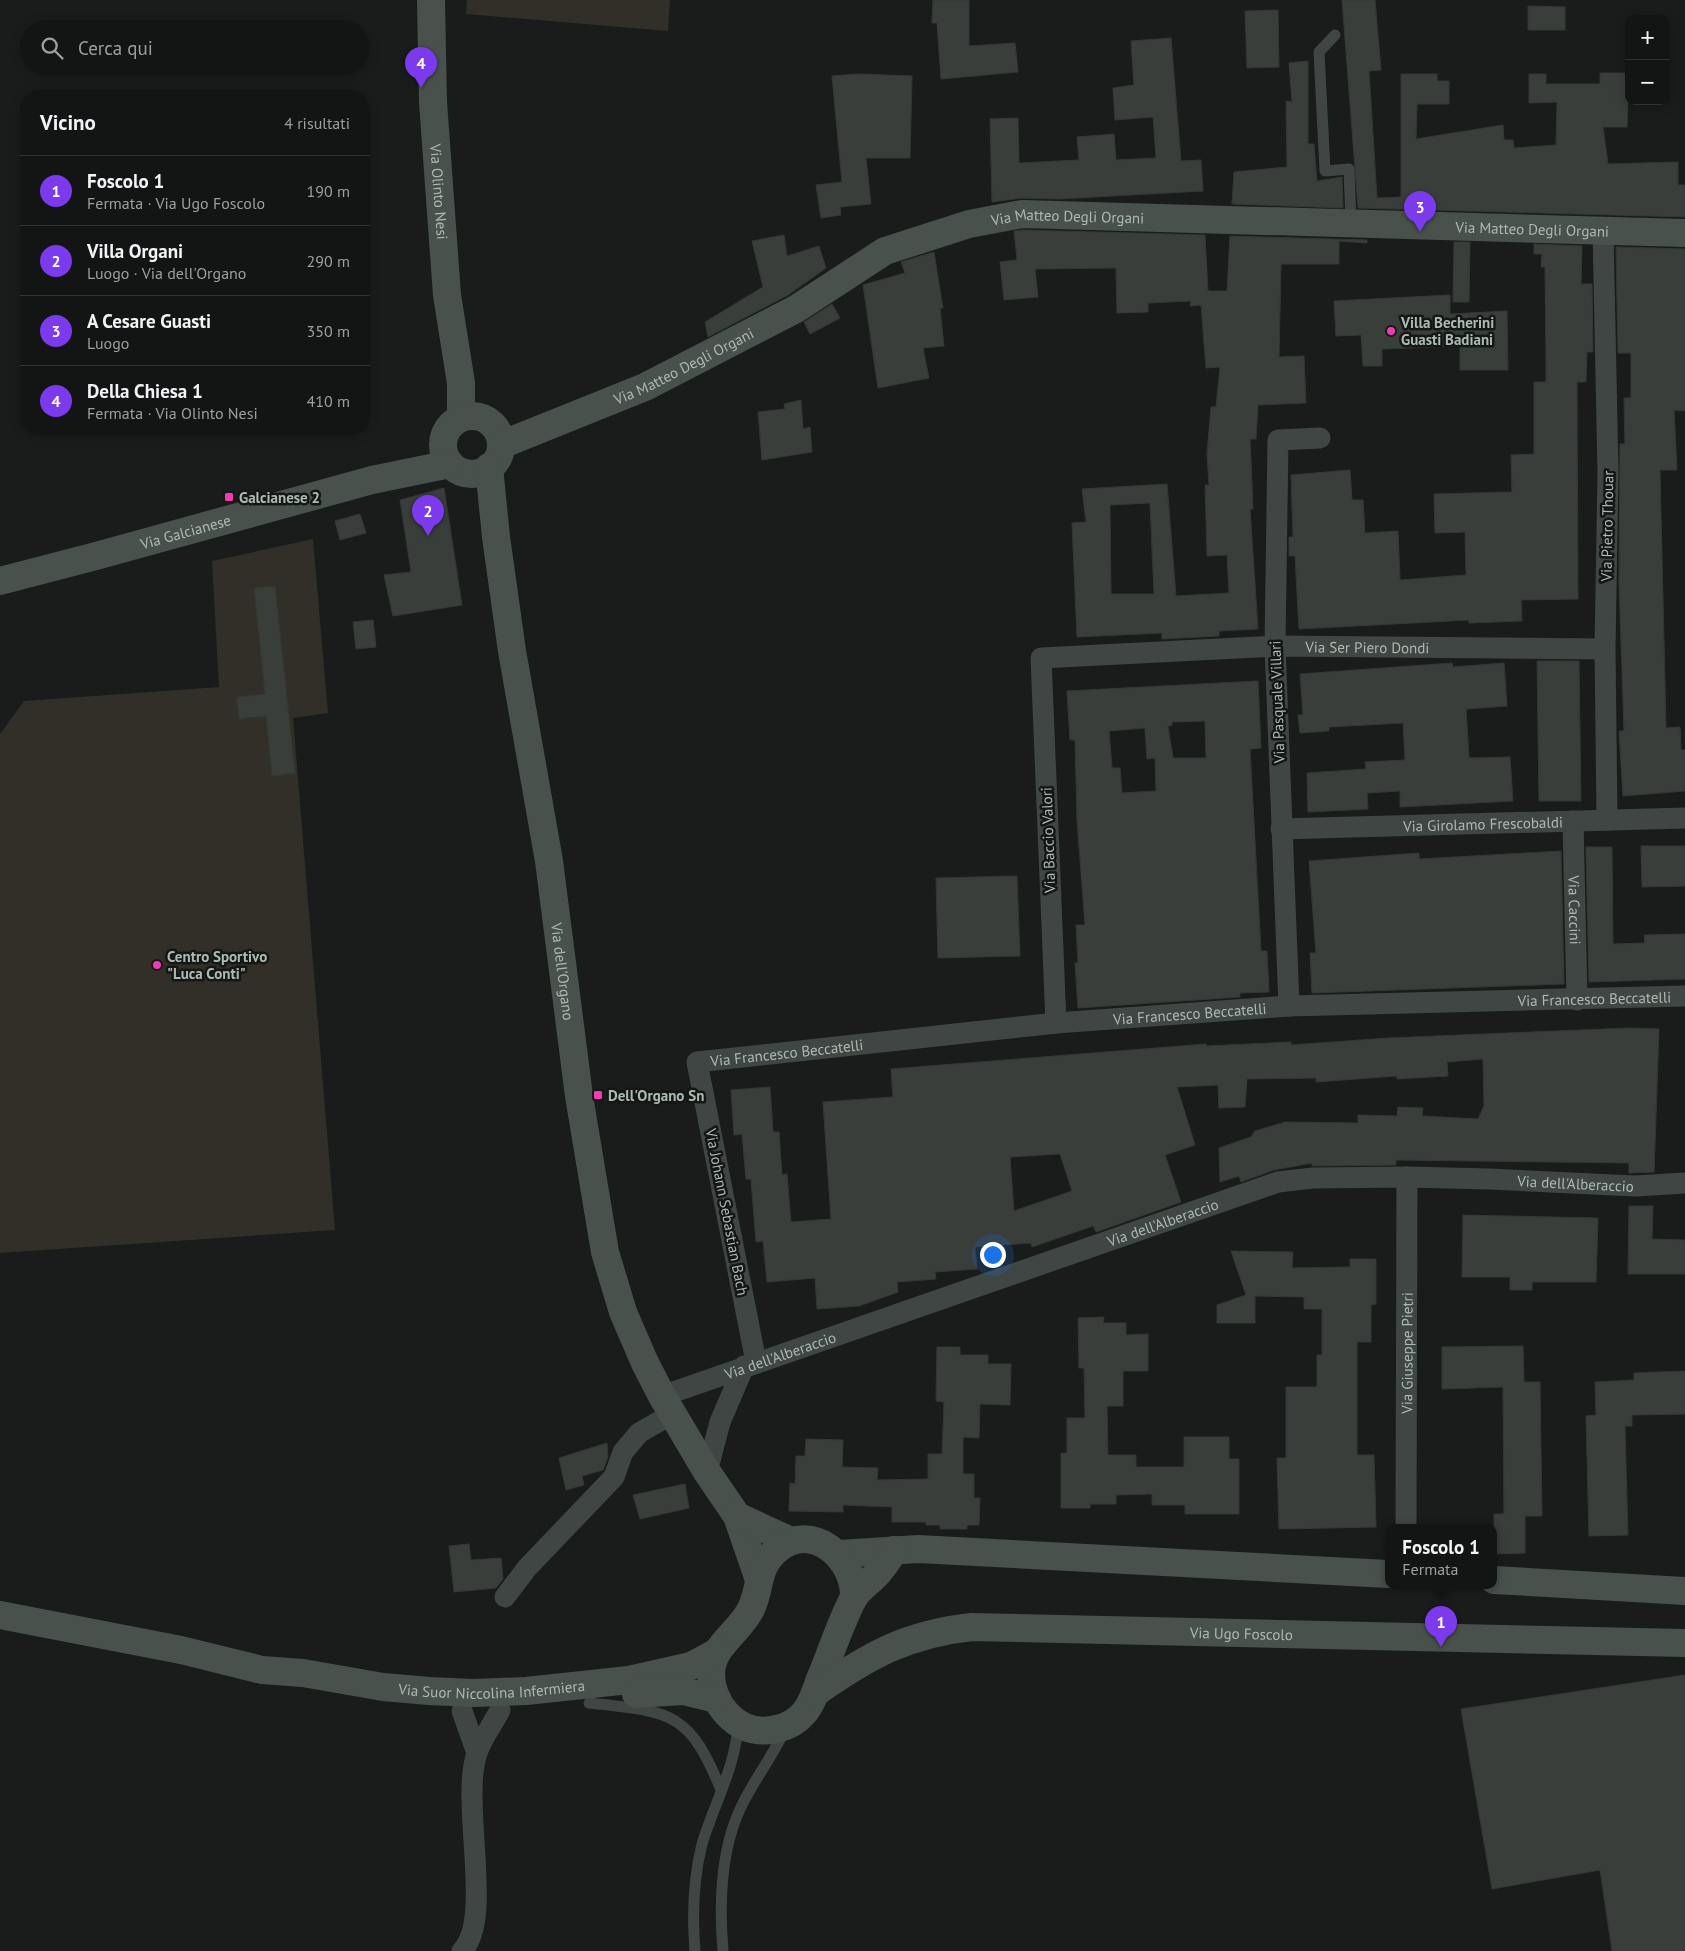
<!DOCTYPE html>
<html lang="it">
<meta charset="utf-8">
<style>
:root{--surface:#131514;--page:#1c1e1d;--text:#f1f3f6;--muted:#9d9fa0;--line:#323434;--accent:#7c3aed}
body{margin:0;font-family:"PT Sans",sans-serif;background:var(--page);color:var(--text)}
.controls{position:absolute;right:15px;top:15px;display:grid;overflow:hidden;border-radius:10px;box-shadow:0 2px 12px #0003}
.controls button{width:45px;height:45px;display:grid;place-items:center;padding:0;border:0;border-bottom:1px solid var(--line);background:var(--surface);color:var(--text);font:25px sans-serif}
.you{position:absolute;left:992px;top:1254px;width:18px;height:18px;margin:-12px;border:4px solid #fff;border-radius:50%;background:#1a73e8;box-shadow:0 0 0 8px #1a73e833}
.badge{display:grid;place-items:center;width:32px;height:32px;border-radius:50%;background:var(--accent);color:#fff;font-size:16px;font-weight:700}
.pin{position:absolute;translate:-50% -41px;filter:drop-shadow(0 1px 2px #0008)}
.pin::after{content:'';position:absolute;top:26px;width:18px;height:15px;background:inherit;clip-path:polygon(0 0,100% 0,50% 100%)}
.popup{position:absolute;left:1385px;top:1524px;width:112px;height:65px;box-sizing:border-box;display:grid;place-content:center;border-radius:10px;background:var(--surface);filter:drop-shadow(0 1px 4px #0005);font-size:16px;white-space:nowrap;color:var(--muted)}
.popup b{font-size:19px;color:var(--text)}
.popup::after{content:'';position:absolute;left:50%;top:100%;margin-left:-10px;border:10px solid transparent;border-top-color:var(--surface)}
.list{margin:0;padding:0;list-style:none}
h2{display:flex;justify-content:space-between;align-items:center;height:65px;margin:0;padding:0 20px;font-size:21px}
h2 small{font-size:16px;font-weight:400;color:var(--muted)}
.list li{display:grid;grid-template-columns:32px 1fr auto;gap:15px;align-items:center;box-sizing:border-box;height:70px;padding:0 20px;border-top:1px solid var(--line)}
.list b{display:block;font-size:19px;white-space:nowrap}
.list p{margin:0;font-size:16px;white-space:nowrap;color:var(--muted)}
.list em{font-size:16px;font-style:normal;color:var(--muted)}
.icon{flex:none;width:28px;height:28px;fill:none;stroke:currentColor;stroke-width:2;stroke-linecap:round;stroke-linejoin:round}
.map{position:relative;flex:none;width:1685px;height:1951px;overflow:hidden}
.search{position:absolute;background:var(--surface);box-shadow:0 2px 12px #0003;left:20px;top:20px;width:350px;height:55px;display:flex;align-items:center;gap:12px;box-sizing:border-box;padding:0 18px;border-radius:28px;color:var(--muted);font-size:19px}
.panel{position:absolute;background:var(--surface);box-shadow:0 2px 12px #0003;left:20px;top:90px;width:350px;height:345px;border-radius:20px}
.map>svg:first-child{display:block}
</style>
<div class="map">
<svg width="1685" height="1951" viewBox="0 0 1685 1951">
<rect width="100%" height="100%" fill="#191c1b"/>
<path fill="#312f27" d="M 467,0 L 670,0 L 668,31 L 466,14 Z
M 313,539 L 328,713 L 293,718 L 335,1230 L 0,1253 L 0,734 L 24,701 L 219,687 L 212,561 Z"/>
<path fill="#393e3b" stroke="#333836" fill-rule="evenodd" d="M 933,0 L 969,0 L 969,46 L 1015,43 L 1018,72 L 941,79 L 937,23 L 932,23 Z
M 1342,0 L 1375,0 L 1381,70 L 1369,71 L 1377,198 L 1401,197 L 1401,74 L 1437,74 L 1437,81 L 1449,81 L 1449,104 L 1417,104 L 1416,139 L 1503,125 L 1504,140 L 1513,140 L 1514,148 L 1556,145 L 1557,102 L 1529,103 L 1529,74 L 1546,74 L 1546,84 L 1600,84 L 1600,73 L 1629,73 L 1627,127 L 1603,127 L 1608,164 L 1678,162 L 1678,185 L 1685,185 L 1685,217 L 1358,208 Z
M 1528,6 L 1565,7 L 1565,30 L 1528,30 Z
M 1278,10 L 1279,67 L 1247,68 L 1245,11 Z
M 1171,38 L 1181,161 L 1201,160 L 1203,191 L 1059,199 L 1022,198 L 992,202 L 990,119 L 1018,118 L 1019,163 L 1079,160 L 1077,137 L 1114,134 L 1116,160 L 1156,158 L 1153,117 L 1115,120 L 1113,88 L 1134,85 L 1131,41 Z
M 1308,61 L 1308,144 L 1314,144 L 1317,181 L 1342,177 L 1343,208 L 1232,204 L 1234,172 L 1287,167 L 1286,101 L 1292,102 L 1289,63 Z
M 858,74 L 912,76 L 910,158 L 866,158 L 871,204 L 840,207 L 841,215 L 821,218 L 816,185 L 842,182 L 832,76 Z
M 1023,230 L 1205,235 L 1208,291 L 1227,291 L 1230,236 L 1367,240 L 1367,243 L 1339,241 L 1339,264 L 1281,264 L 1279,357 L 1304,356 L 1306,403 L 1258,405 L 1256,439 L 1250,439 L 1253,509 L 1250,509 L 1258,629 L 1219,631 L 1219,636 L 1162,639 L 1162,633 L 1077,637 L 1072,523 L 1086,522 L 1082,489 L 1167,484 L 1176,596 L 1229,593 L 1227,555 L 1207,556 L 1205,485 L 1209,485 L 1207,454 L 1211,407 L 1216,407 L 1220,367 L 1206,368 L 1201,305 L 1190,306 L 1191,301 L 1148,303 L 1148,312 L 1117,313 L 1116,268 L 1035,269 L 1038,297 L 1004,300 L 1000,262 L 1017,260 L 1014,231 ZM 1150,503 L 1154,594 L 1111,594 L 1110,505 Z
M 784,235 L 787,256 L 819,246 L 826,268 L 788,295 L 708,337 L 705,322 L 763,287 L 752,241 Z
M 1454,242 L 1470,242 L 1469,302 L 1453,302 Z
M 1534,244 L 1582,246 L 1581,284 L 1592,284 L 1593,352 L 1587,352 L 1586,382 L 1577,382 L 1578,599 L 1521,600 L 1522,621 L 1469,623 L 1469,620 L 1299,629 L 1295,556 L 1289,556 L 1289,537 L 1293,537 L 1291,475 L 1350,470 L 1352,500 L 1363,500 L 1365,533 L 1398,531 L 1400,580 L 1466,575 L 1465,532 L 1435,533 L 1434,494 L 1512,492 L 1511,455 L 1534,454 L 1534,382 L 1546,382 L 1546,361 L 1545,267 L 1541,267 L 1542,254 L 1534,254 Z
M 1616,247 L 1685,249 L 1685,411 L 1674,410 L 1677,470 L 1660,470 L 1666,728 L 1680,727 L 1681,750 L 1685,750 L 1685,791 L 1623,796 L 1619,731 L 1624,731 L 1619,582 L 1620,444 L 1625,444 L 1624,398 L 1631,398 L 1631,353 L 1618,353 Z
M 934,252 L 943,308 L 940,308 L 944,346 L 923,348 L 929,378 L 878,388 L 863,285 L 905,273 L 901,262 Z
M 1450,295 L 1450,314 L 1507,311 L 1508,370 L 1460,370 L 1460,346 L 1382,349 L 1382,366 L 1363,366 L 1361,335 L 1336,336 L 1334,301 Z
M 832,304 L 840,318 L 810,334 L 804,322 Z
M 801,400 L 803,429 L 810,427 L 812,452 L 762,460 L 758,412 L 785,409 L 784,404 Z
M 444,488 L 462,605 L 393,616 L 384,575 L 411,572 L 400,500 Z
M 360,514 L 366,533 L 340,540 L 335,521 Z
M 275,586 L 295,773 L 272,776 L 266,716 L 239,719 L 237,697 L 265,694 L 254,588 Z
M 373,620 L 376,647 L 356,649 L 353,622 Z
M 1537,661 L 1579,661 L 1581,801 L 1539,801 Z
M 1452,663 L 1453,667 L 1504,663 L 1507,706 L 1466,709 L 1469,758 L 1510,757 L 1513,801 L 1400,807 L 1400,791 L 1367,793 L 1368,809 L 1308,812 L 1307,773 L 1366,769 L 1365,762 L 1405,760 L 1403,723 L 1329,727 L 1329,731 L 1300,733 L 1298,715 L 1303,715 L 1300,674 Z
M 1258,681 L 1261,748 L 1250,749 L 1261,951 L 1267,951 L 1269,992 L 1240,993 L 1240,997 L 1078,1008 L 1075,963 L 1078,963 L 1076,925 L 1085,925 L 1077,820 L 1075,740 L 1070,740 L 1067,691 ZM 1205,721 L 1206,758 L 1173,758 L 1168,726 L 1172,725 L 1172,722 ZM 1145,728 L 1147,759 L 1155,758 L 1156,791 L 1122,793 L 1120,768 L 1112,768 L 1109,731 Z
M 1641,846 L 1685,846 L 1685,886 L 1642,887 Z
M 1586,847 L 1612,847 L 1613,944 L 1645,943 L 1644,935 L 1685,934 L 1685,979 L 1589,982 Z
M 1561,851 L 1564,984 L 1312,993 L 1310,953 L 1316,953 L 1309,861 L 1419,853 L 1419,859 Z
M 1017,876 L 1020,956 L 938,958 L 936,878 Z
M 1628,1028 L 1659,1029 L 1654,1172 L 1629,1173 L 1629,1163 L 1396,1160 L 1396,1165 L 1312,1166 L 1312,1163 L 1274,1170 L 1241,1182 L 1239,1176 L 1220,1182 L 1219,1148 L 1251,1137 L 1255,1131 L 1285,1122 L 1358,1123 L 1358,1115 L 1397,1116 L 1398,1107 L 1423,1108 L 1422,1116 L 1478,1119 L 1484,1106 L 1483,1059 L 1447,1062 L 1448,1076 L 1397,1079 L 1397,1076 L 1316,1082 L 1316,1078 L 1247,1079 L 1245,1107 L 1219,1108 L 1218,1085 L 1177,1087 L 1195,1145 L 1165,1155 L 1181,1202 L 1096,1232 L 1093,1226 L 1032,1247 L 1031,1243 L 975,1247 L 977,1269 L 935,1272 L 936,1279 L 897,1282 L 898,1292 L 859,1306 L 817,1309 L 815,1278 L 767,1282 L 763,1241 L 756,1242 L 751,1179 L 746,1179 L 742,1134 L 734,1135 L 731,1090 L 770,1087 L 773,1132 L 779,1132 L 782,1175 L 787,1174 L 791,1222 L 831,1219 L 823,1102 L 893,1097 L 891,1069 L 1206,1044 L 1206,1046 L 1291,1042 L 1291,1045 L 1388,1038 ZM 1060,1154 L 1072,1191 L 1014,1211 L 1010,1157 Z
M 1629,1206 L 1653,1206 L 1652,1239 L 1685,1240 L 1685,1274 L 1628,1274 Z
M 1463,1215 L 1598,1218 L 1596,1282 L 1532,1282 L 1532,1290 L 1510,1290 L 1510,1277 L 1462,1277 Z
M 1231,1251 L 1293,1252 L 1292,1268 L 1350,1267 L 1350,1259 L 1376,1259 L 1376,1304 L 1371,1305 L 1371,1342 L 1357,1342 L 1357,1455 L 1374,1455 L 1376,1527 L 1279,1529 L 1277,1458 L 1286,1458 L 1286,1387 L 1317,1387 L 1317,1355 L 1322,1355 L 1322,1309 L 1304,1309 L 1304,1297 L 1255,1296 L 1255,1323 L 1217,1323 L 1217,1305 L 1246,1295 Z
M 1104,1317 L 1103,1323 L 1126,1323 L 1126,1335 L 1148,1334 L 1148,1371 L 1123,1371 L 1123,1406 L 1107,1406 L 1108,1455 L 1136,1455 L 1136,1467 L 1184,1467 L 1184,1437 L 1229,1437 L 1229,1459 L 1239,1459 L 1239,1514 L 1185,1514 L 1185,1505 L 1152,1505 L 1152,1494 L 1116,1495 L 1116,1504 L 1090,1504 L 1090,1508 L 1061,1508 L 1061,1453 L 1067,1453 L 1067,1418 L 1085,1418 L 1084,1368 L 1079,1368 L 1078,1318 Z
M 1523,1346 L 1524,1382 L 1540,1382 L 1542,1516 L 1525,1516 L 1525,1553 L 1494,1554 L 1494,1514 L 1504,1514 L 1503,1387 L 1442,1389 L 1442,1347 Z
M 937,1347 L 960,1347 L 960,1355 L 988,1355 L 988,1364 L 1011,1364 L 1010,1405 L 980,1404 L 979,1438 L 963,1437 L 963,1474 L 974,1474 L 974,1498 L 980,1498 L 979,1525 L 967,1525 L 967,1529 L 940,1529 L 940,1525 L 926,1525 L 926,1522 L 892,1522 L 892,1507 L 843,1505 L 843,1512 L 789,1511 L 790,1483 L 795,1484 L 796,1456 L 805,1456 L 806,1439 L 843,1440 L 842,1467 L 878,1468 L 877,1480 L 928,1479 L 928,1454 L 942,1454 L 944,1402 L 936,1401 Z
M 1685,1371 L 1685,1414 L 1632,1415 L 1632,1426 L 1625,1426 L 1628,1535 L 1589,1536 L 1586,1416 L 1596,1415 L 1595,1382 L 1634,1380 L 1634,1373 Z
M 607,1443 L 608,1457 L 603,1470 L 582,1476 L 584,1485 L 566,1490 L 559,1458 Z
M 685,1484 L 689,1508 L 640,1519 L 633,1495 Z
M 469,1544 L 471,1560 L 501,1558 L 503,1579 L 496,1588 L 454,1592 L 449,1546 Z
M 1685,1675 L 1685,1951 L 1612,1951 L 1600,1870 L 1492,1889 L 1461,1709 Z"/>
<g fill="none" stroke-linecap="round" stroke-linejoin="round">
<path stroke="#3f4643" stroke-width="11" d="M 1335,35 L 1319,52 L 1325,171 L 1349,169 L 1351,223
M 589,1703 C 670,1712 689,1710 721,1790
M 695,1951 C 692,1915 693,1880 702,1844 C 714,1804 736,1766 738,1724
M 723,1951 C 719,1904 720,1851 741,1807 C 754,1780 772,1757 785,1730"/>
<g stroke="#3f4643" stroke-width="21">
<path d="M 1603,231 L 1608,472 L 1605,649 L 1607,820"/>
<path id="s1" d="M 1573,821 L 1577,1000"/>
<path id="s2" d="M 1281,829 L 1685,818"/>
<path d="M 1289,1006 L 1275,646 L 1278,440 L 1320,438"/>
<path id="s3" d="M 1056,1023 L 1041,658 L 1275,646 L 1605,649"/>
<path id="s4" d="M 756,1362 L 697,1062 L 1056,1023 L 1289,1006 L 1685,996"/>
<path id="s5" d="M 662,1396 L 1278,1182 L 1313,1178 L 1407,1177 L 1490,1179 L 1635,1186 L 1685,1183"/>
<path d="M 707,1472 L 720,1422 L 744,1366"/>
<path id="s6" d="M 1406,1528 L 1407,1177"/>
<path d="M 505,1597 L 527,1568 L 614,1477 L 623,1452 L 639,1433 L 672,1414"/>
<path d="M 462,1711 L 477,1753"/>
<path d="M 462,1951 C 494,1919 460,1802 477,1753 C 482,1738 493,1724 500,1710"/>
</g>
<g stroke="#48514c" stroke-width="28">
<path id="s7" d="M 431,0 L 433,102 L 447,295 L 461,383 L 461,418"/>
<circle cx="472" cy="445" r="29"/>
<path id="s8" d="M 501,445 L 645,387 L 796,309 L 885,251 L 969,224 L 1022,214 L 1685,233"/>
<path id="s9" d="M 489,467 L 496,537 L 512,651 L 549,861 L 579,1096 L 605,1252 L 623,1312 L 645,1363 L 662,1396 L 707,1472 L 737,1516 L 758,1577"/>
<path id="s10" d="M 0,581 L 96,556 L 372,480 L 450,464"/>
<path d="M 737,1516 L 791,1541"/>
<path d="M 839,1554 L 918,1549 L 1388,1574"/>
<path d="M 1494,1580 L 1685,1591"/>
<path d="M 854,1597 C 855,1558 812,1521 778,1549 C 755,1568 762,1586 751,1609 C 743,1625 728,1636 718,1651 C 701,1678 718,1715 745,1727 C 764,1735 791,1729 804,1713 C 812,1704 816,1690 820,1679 C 831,1653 840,1624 853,1599 C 858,1590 867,1584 874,1577 C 882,1570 888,1559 895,1550"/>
<path id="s11" d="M 0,1615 L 181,1650 L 262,1670 L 303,1673 L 383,1687 L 429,1691 L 474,1693 L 526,1691 L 629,1680 L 691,1666 L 717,1652"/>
<path id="s12" d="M 815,1693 C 868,1656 906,1634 972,1627 L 1685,1643"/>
<path d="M 636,1694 L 683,1691 L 716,1699"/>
</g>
</g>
<g fill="#f13bb4" stroke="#141716" stroke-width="2">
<circle cx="1391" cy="331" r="5"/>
<rect x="224" y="492" width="10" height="10" rx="2.5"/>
<circle cx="157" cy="965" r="5"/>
<rect x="593" y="1090" width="10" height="10" rx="2.5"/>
</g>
<g text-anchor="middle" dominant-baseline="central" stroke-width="5" stroke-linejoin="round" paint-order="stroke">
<g font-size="15" fill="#acbbb1" stroke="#141716">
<text stroke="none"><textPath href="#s7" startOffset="192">Via Olinto Nesi</textPath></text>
<text stroke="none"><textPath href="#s8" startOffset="619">Via Matteo Degli Organi</textPath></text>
<text stroke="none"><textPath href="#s8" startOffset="1084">Via Matteo Degli Organi</textPath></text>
<text stroke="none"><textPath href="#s8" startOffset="199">Via Matteo Degli Organi</textPath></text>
<text transform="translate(1607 526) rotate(-89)">Via Pietro Thouar</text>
<text stroke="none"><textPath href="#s10" startOffset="192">Via Galcianese</textPath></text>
<text stroke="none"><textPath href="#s3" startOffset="692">Via Ser Piero Dondi</textPath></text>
<text transform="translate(1277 702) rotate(-92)">Via Pasquale Villari</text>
<text stroke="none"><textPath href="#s2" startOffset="202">Via Girolamo Frescobaldi</textPath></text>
<text transform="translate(1048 840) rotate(-92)">Via Baccio Valori</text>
<text stroke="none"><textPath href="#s1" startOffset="89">Via Caccini</textPath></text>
<text stroke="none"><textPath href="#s9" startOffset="510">Via dell'Organo</textPath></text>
<text stroke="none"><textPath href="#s4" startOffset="1206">Via Francesco Beccatelli</textPath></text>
<text stroke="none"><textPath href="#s4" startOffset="801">Via Francesco Beccatelli</textPath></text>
<text stroke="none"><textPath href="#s4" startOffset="396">Via Francesco Beccatelli</textPath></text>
<text stroke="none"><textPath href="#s5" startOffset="950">Via dell'Alberaccio</textPath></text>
<text transform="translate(727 1212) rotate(79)">Via Johann Sebastian Bach</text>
<text stroke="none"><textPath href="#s5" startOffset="530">Via dell'Alberaccio</textPath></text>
<text stroke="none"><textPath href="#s6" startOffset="175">Via Giuseppe Pietri</textPath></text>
<text stroke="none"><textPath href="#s5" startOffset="125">Via dell'Alberaccio</textPath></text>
<text stroke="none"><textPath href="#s12" startOffset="442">Via Ugo Foscolo</textPath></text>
<text stroke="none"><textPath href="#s11" startOffset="499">Via Suor Niccolina Infermiera</textPath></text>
</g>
<g font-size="15" font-weight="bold" fill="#acbbb1" stroke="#141716" text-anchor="start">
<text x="1401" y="322">Villa Becherini<tspan x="1401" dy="17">Guasti Badiani</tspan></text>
<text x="239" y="497">Galcianese 2</text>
<text x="167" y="956">Centro Sportivo<tspan x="167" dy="17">"Luca Conti"</tspan></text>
<text x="608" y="1095">Dell'Organo Sn</text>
</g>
</g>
</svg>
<div class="controls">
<button>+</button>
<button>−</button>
</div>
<div class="you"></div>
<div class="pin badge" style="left:1441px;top:1647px">1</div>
<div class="popup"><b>Foscolo 1</b>Fermata</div>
<div class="pin badge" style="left:428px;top:536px">2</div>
<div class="pin badge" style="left:1420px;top:232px">3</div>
<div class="pin badge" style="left:421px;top:88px">4</div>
<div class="search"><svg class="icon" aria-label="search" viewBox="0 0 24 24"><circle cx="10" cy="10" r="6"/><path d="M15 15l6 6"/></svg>Cerca qui</div>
<section class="panel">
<h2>Vicino<small>4 risultati</small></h2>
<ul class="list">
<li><span class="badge">1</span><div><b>Foscolo 1</b><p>Fermata · Via Ugo Foscolo</p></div><em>190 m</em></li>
<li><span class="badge">2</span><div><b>Villa Organi</b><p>Luogo · Via dell'Organo</p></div><em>290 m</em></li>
<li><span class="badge">3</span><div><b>A Cesare Guasti</b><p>Luogo</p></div><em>350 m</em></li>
<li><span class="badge">4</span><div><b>Della Chiesa 1</b><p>Fermata · Via Olinto Nesi</p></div><em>410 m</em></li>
</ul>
</section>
</div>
